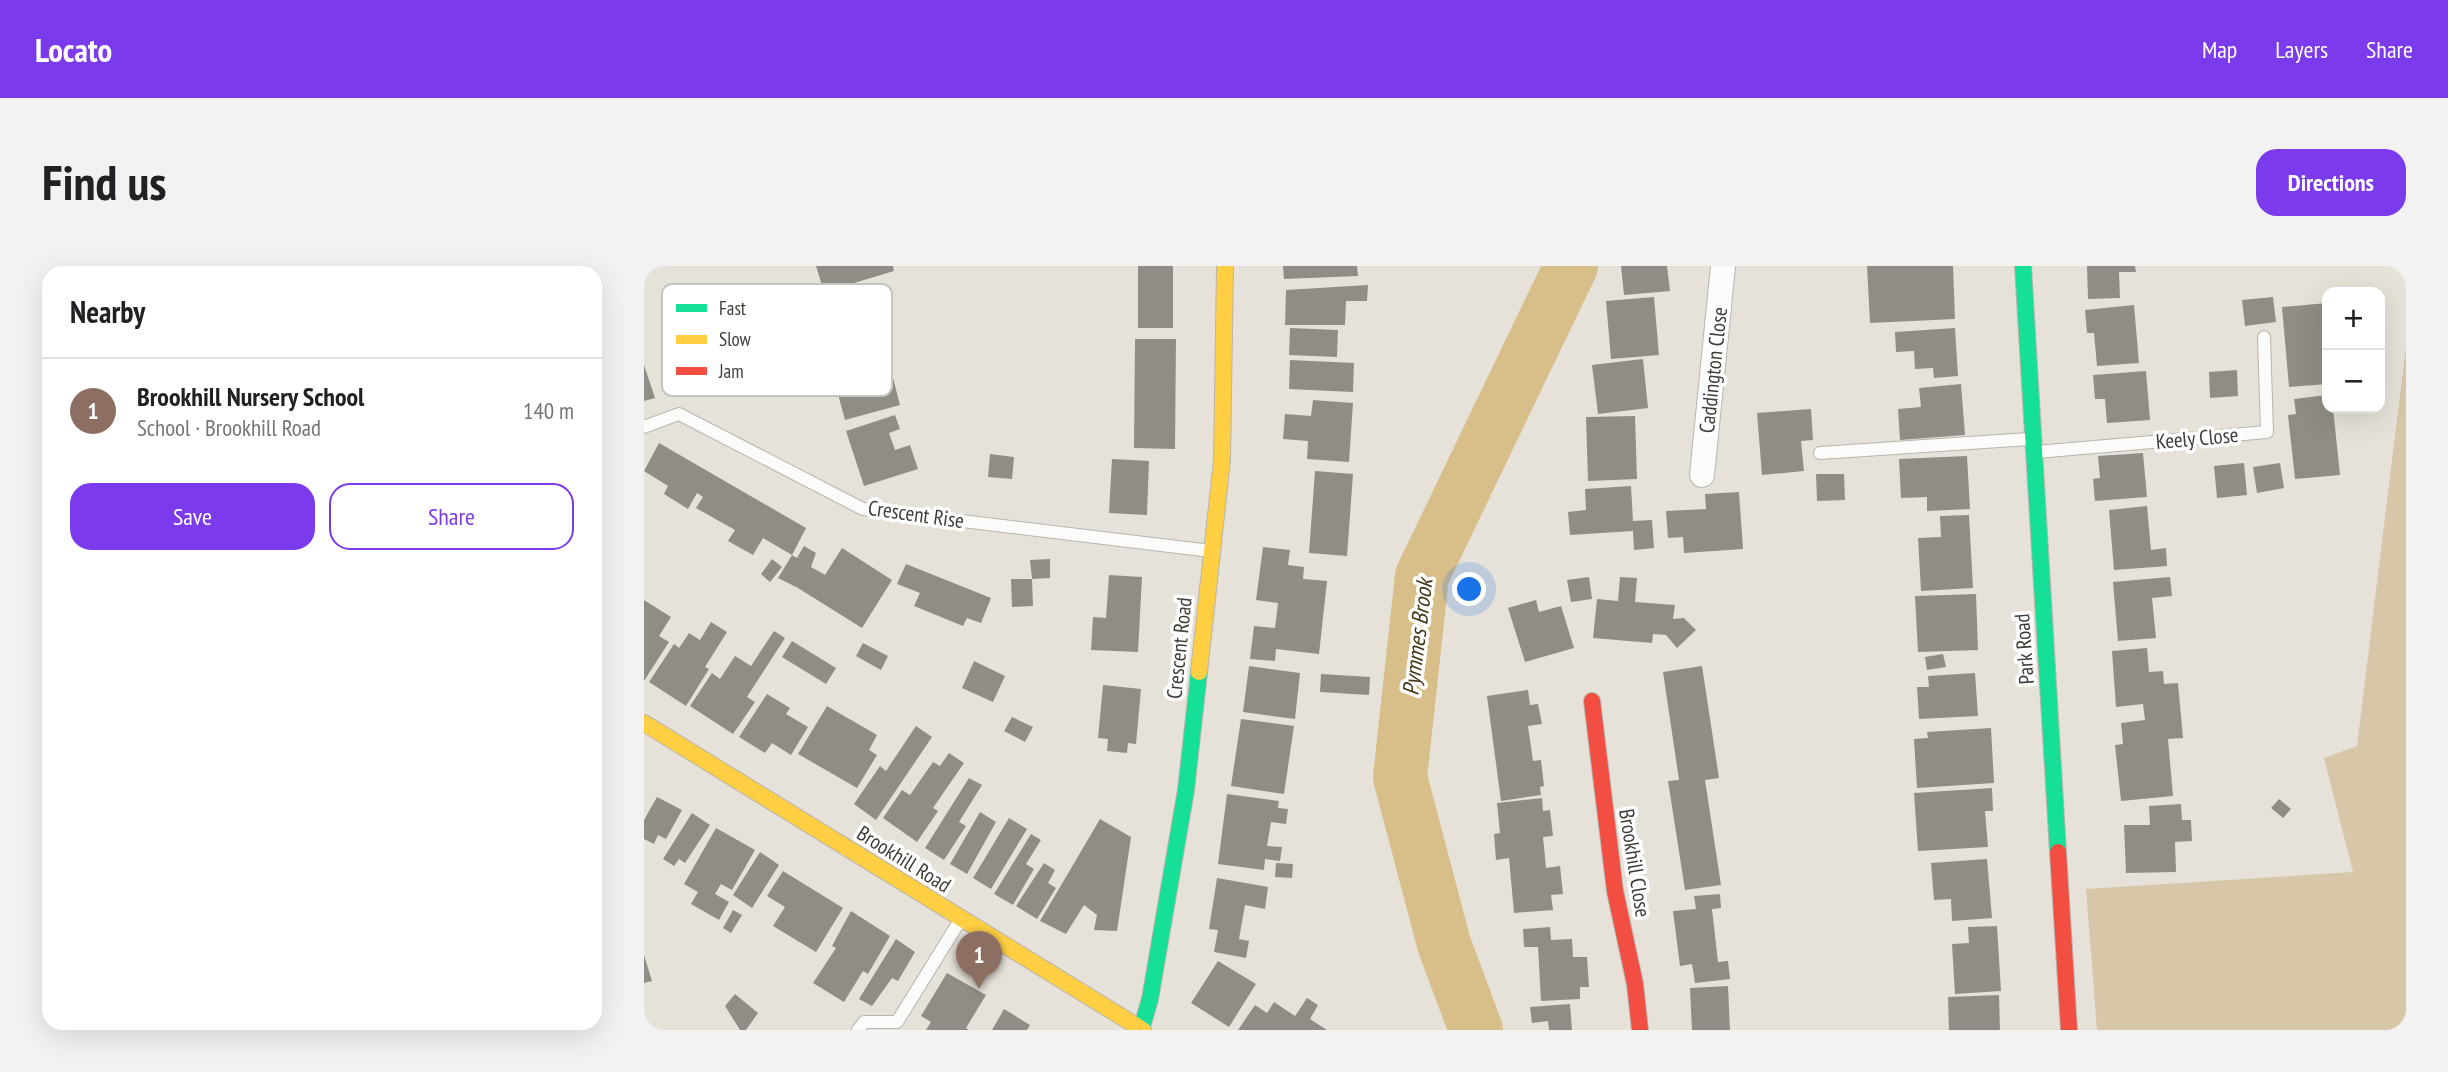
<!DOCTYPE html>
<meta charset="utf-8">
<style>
:root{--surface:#fff;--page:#f2f2f2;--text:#202124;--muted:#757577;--line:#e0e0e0;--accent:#7c3aed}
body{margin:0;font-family:"PT Sans Narrow",sans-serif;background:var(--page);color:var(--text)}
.controls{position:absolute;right:21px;top:21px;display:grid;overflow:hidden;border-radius:14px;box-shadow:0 7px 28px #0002}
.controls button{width:63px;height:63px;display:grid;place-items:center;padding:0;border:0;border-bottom:2px solid var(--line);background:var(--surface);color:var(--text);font:35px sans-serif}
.you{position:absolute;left:826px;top:324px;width:24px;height:24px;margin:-18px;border:5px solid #fff;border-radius:50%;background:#1a73e8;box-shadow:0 0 0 10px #1a73e833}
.badge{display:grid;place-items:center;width:46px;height:46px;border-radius:50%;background:var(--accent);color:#fff;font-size:23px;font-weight:700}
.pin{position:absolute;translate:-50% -58px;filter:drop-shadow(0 2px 4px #0008)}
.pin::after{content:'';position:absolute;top:37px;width:24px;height:21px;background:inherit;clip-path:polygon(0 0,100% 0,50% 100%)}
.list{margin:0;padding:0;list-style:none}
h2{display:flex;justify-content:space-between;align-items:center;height:91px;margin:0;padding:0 28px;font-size:30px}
h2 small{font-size:23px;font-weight:400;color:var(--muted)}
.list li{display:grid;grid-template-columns:46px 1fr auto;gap:21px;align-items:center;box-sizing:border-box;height:105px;padding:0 28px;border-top:2px solid var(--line)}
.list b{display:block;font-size:26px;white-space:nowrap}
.list p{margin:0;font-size:23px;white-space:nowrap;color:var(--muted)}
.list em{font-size:23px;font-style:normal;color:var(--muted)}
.actions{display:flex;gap:14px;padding:21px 28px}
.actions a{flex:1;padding:16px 0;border:2px solid var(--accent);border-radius:21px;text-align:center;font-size:24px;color:var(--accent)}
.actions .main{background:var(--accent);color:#fff}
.map{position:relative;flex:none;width:1762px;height:764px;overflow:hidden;border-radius:21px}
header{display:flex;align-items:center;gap:42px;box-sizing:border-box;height:98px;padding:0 35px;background:var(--accent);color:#fff}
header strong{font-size:33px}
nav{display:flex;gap:38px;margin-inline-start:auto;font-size:24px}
.intro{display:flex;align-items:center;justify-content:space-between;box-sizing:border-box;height:168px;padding:0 42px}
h1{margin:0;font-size:49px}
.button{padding:18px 32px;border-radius:21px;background:var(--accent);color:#fff;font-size:24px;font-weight:700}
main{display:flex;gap:42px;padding:0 42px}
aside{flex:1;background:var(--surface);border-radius:21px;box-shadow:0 7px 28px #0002}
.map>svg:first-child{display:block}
</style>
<header>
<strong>Locato</strong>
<nav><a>Map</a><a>Layers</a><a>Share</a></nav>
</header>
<div class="intro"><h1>Find us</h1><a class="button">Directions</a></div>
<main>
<aside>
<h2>Nearby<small></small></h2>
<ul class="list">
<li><span class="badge" style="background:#8d6e63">1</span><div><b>Brookhill Nursery School</b><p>School · Brookhill Road</p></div><em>140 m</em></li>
</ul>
<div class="actions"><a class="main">Save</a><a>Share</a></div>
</aside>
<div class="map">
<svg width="1762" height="764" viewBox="0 0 1762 764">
<rect width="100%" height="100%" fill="#e7e2d9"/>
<path fill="#d7c6a8" d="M 1762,80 L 1762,764 L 1453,764 L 1442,623 L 1709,606 L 1680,492 L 1713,480 Z"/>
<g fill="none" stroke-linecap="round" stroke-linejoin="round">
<path stroke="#d8be89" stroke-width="54" d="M 832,764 L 800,678 L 756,511 L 778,310 L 927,0"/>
</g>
<path fill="#918d86" d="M 172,0 L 249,0 L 250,5 L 180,26 Z
M 494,0 L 529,0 L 529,62 L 494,62 Z
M 639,0 L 713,0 L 714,10 L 640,13 Z
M 977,0 L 1023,0 L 1026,25 L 980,29 Z
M 1223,0 L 1309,0 L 1311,53 L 1226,57 Z
M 1443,0 L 1491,0 L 1492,6 L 1475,6 L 1476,32 L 1444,33 Z
M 724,19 L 723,35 L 702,35 L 701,59 L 641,59 L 642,24 Z
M 1010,31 L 1015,89 L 967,93 L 962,35 Z
M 1629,31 L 1632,56 L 1601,60 L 1598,34 Z
M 1683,37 L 1683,118 L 1645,121 L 1638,41 Z
M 1490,39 L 1495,97 L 1453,100 L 1450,67 L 1443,67 L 1441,44 Z
M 646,62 L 694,64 L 693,91 L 645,89 Z
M 1311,62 L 1314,110 L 1290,112 L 1289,102 L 1271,103 L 1270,85 L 1252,86 L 1251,66 Z
M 217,67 L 228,109 L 247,104 L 256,139 L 201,154 L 180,76 Z
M 491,73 L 532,73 L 531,183 L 490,182 Z
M 999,93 L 1004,142 L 954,148 L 948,99 Z
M 646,94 L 710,97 L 709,126 L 645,123 Z
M 0,99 L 11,132 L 0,135 Z
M 1593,104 L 1594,130 L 1566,132 L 1565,106 Z
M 1502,105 L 1506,154 L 1463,157 L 1461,133 L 1451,133 L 1449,109 Z
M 1317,118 L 1321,169 L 1256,174 L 1254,143 L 1277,141 L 1275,122 Z
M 1683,129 L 1683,142 L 1689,142 L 1696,209 L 1651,213 L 1644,149 L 1652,148 L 1650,133 Z
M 669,134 L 709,137 L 705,196 L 663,193 L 664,175 L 639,173 L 641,148 L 667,150 Z
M 1167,143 L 1169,174 L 1157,175 L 1160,205 L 1118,209 L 1113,147 Z
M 251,149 L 256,163 L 245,167 L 251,184 L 266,179 L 274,203 L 220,220 L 202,165 Z
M 991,150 L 993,213 L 944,215 L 942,151 Z
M 15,177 L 162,262 L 148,289 L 119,272 L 109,289 L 84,275 L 91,264 L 52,242 L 59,231 L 53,227 L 44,243 L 20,228 L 24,220 L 0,205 Z
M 1499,187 L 1503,231 L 1451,235 L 1449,213 L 1456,212 L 1454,190 Z
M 346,188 L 370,191 L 368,213 L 344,211 Z
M 1323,190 L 1326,243 L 1283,245 L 1283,231 L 1257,232 L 1255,193 Z
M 468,193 L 505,195 L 503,249 L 465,247 Z
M 1600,197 L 1603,229 L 1573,232 L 1570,200 Z
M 1636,197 L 1640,222 L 1613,227 L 1609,201 Z
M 671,205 L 709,208 L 703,290 L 665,287 Z
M 1172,208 L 1200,208 L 1201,234 L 1173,235 Z
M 987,220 L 989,255 L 1008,254 L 1010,282 L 990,284 L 989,265 L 926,269 L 924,246 L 942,244 L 941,223 Z
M 1095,226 L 1099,283 L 1040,287 L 1039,271 L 1024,272 L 1022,245 L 1062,243 L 1061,228 Z
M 1503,240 L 1507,284 L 1522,282 L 1523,300 L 1470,304 L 1465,244 Z
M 1325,249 L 1329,322 L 1277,325 L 1274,272 L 1297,271 L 1296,250 Z
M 160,280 L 172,287 L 167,301 L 181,309 L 198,282 L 248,314 L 218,362 L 154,322 L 134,312 L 148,289 L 153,292 Z
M 619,281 L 646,284 L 644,299 L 660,301 L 659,313 L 683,315 L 675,388 L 632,383 L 631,395 L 606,393 L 610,360 L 631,362 L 634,337 L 612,334 Z
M 128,293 L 138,301 L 126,316 L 117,308 Z
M 406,293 L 406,312 L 388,313 L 389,340 L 368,341 L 367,313 L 388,313 L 386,294 Z
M 262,298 L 347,332 L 337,357 L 323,352 L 319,360 L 270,340 L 276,327 L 253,318 Z
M 465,309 L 498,311 L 494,386 L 447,384 L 449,351 L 462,352 Z
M 945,311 L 948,333 L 927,336 L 923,314 Z
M 976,311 L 993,312 L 991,336 L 1031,339 L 1029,353 L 1040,352 L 1052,364 L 1033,382 L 1022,369 L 1009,368 L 1008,377 L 949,372 L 953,333 L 974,335 Z
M 1526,311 L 1528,330 L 1508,332 L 1512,372 L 1474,375 L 1469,316 Z
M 1332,328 L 1334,384 L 1274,386 L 1271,330 Z
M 0,334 L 27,351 L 15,370 L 25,376 L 0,415 Z
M 892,334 L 895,346 L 917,340 L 930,382 L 881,396 L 864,342 Z
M 67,356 L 83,366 L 61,401 L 65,403 L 42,440 L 5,416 L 30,378 L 35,382 L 45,367 L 56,374 Z
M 130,365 L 141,372 L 103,431 L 111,436 L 89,468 L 46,440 L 68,407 L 76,413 L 91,390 L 107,400 Z
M 148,375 L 192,402 L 182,418 L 138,391 Z
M 219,377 L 244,390 L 237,404 L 212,390 Z
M 1503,382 L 1505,406 L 1519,405 L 1520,418 L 1534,417 L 1539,472 L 1524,473 L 1529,530 L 1477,535 L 1471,479 L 1479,478 L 1477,457 L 1501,454 L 1499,438 L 1472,441 L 1468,385 Z
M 1299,388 L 1302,401 L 1283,404 L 1281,391 Z
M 330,395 L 361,410 L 349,436 L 318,422 Z
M 605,400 L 656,407 L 651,453 L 599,446 Z
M 1058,400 L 1075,512 L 1061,514 L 1077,619 L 1041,624 L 1024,515 L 1035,514 L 1019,406 Z
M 1331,407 L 1334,450 L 1275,453 L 1273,421 L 1285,421 L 1284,410 Z
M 677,408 L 726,411 L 725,429 L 676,426 Z
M 459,419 L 497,423 L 492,478 L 484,477 L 483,487 L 463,485 L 464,473 L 454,472 Z
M 884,424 L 886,439 L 894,438 L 898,458 L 884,460 L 889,495 L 897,494 L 900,520 L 896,521 L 897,529 L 857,535 L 843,430 Z
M 123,428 L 146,442 L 142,448 L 164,461 L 147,489 L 128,477 L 121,487 L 95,471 Z
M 183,440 L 233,469 L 225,484 L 233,489 L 213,522 L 154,488 Z
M 368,451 L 389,461 L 381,476 L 360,465 Z
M 597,453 L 650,460 L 640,528 L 587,520 Z
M 272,460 L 288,471 L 232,554 L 210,538 L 236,500 L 242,505 Z
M 1347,462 L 1350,517 L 1273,522 L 1270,473 L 1284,472 L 1283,466 Z
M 305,487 L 320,497 L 289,542 L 294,545 L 273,576 L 239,552 L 258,524 L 266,529 L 289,496 L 296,500 Z
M 325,512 L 338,519 L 315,556 L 322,560 L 300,594 L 281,582 Z
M 1348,522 L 1349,545 L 1341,545 L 1344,581 L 1274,585 L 1270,527 Z
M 583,528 L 635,535 L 634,542 L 644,543 L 642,558 L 627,556 L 623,580 L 638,581 L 636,595 L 621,593 L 620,604 L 574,598 Z
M 13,531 L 38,544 L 22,573 L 14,569 L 10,578 L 0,573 L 0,554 Z
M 898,532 L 899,545 L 906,544 L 909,570 L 899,571 L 902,602 L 916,600 L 919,628 L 907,629 L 909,644 L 870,647 L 865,592 L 852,594 L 850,568 L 856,567 L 853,537 Z
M 1635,533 L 1647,543 L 1639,552 L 1627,542 Z
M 1537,538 L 1538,554 L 1547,554 L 1548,575 L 1531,576 L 1532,606 L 1482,607 L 1480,559 L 1506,559 L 1505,540 Z
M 336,546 L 352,556 L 323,608 L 306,598 Z
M 48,547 L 66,559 L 41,597 L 35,593 L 30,600 L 19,593 Z
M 365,552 L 383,563 L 347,623 L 329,612 Z
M 456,553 L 487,571 L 473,665 L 450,664 L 453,649 L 440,639 L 422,668 L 396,655 Z
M 72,562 L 111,584 L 88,624 L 77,618 L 71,628 L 85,636 L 75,654 L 47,638 L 54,626 L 40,618 Z
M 387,568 L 397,574 L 382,598 L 390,603 L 369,639 L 350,628 Z
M 116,586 L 135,599 L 108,642 L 89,629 Z
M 1343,593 L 1348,652 L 1308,655 L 1307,633 L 1290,634 L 1287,597 Z
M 400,597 L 411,604 L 404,617 L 412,622 L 393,653 L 372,640 Z
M 632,597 L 649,598 L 648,612 L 631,611 Z
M 139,605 L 199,642 L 172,686 L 129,660 L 141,641 L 123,630 Z
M 573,612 L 624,621 L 621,643 L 601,639 L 595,673 L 605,675 L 602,692 L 570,686 L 574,664 L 565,663 Z
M 1076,628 L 1077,642 L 1068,643 L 1074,696 L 1084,695 L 1086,713 L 1051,717 L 1048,698 L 1036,700 L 1029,645 L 1052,643 L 1050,630 Z
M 89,644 L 98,649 L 87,667 L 79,662 Z
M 207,645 L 246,670 L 224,708 L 219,705 L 200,736 L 169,717 L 192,682 L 188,680 Z
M 1353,660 L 1357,725 L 1311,728 L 1308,678 L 1325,677 L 1324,661 Z
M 906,661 L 907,674 L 928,673 L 929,691 L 943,691 L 945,721 L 936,721 L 936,733 L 897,735 L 894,681 L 880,681 L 879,663 Z
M 252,673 L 271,686 L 254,715 L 248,712 L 228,740 L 215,733 Z
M 0,689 L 8,715 L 0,717 Z
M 574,695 L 612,718 L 585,761 L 547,737 Z
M 303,707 L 342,729 L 322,762 L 325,764 L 282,764 L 287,756 L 277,750 Z
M 1084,720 L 1086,764 L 1048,764 L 1046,722 Z
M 91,728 L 114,747 L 102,764 L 96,764 L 81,740 Z
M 1355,729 L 1356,764 L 1305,764 L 1304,731 Z
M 663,732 L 674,739 L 666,753 L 683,764 L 594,764 L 611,739 L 623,747 L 630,736 L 651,750 Z
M 926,738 L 928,764 L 905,764 L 904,755 L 888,757 L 886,741 Z
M 360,743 L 386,759 L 383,764 L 348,764 Z"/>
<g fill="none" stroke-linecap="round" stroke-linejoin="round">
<g stroke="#b8b4ae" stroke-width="14">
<path id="lane" d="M 0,161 L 35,148 L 219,243 L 567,285
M 1393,186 L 1623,166 L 1620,71
M 1176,187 L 1385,173
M 214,764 L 220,756 L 253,756 L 315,656"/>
</g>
<g stroke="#b8b4ae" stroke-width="26">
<path id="street" d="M 1058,209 L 1079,0"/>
</g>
<g stroke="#b8b4ae" stroke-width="18">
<path id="fast" d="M 1379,0 L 1414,586
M 497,764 L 506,733 L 542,524 L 555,406"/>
</g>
<g stroke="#b8b4ae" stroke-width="18">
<path id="slow" d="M 555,406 L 578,194 L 581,0
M 0,457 L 499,764"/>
</g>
<g stroke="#b8b4ae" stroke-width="18">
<path id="jam" d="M 948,435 L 971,625 L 991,718 L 996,764
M 1414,586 L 1425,764"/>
</g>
<use href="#lane" stroke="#fbfbf9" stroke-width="12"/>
<use href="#street" stroke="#fbfbf9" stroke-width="24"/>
<use href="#fast" stroke="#16e098" stroke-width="16"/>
<use href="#slow" stroke="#ffcf43" stroke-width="16"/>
<use href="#jam" stroke="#f24e42" stroke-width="16"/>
</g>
<g text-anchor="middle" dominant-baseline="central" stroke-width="7" stroke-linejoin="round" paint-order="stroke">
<g font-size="21" fill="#403c36" stroke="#fff">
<text transform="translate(1069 104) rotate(-84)">Caddington Close</text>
<text transform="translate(1553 172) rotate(-5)">Keely Close</text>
<text transform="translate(272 248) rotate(8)">Crescent Rise</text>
<text transform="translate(535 382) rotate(-84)">Crescent Road</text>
<text transform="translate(1380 383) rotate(-94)">Park Road</text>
<text transform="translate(260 593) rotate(32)">Brookhill Road</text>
<text transform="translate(991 597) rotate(81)">Brookhill Close</text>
</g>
<g font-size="23" font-style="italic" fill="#463718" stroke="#fff">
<text transform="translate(773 371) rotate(-83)">Pymmes Brook</text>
</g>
</g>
<rect x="18" y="18" width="230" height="112" rx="10" fill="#fff" stroke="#c6c4c3" stroke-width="2"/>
<rect x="32" y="38" width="31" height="8" fill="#16e098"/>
<rect x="32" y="69" width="31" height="9" fill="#ffcf43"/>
<rect x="32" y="101" width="31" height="8" fill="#f24e42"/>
<g font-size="19" fill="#403c36">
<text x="75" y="49">Fast</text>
<text x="75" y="80">Slow</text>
<text x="75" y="112">Jam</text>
</g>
</svg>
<div class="controls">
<button>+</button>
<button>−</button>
</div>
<div class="you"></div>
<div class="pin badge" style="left:335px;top:723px;background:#8d6e63">1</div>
</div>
</main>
